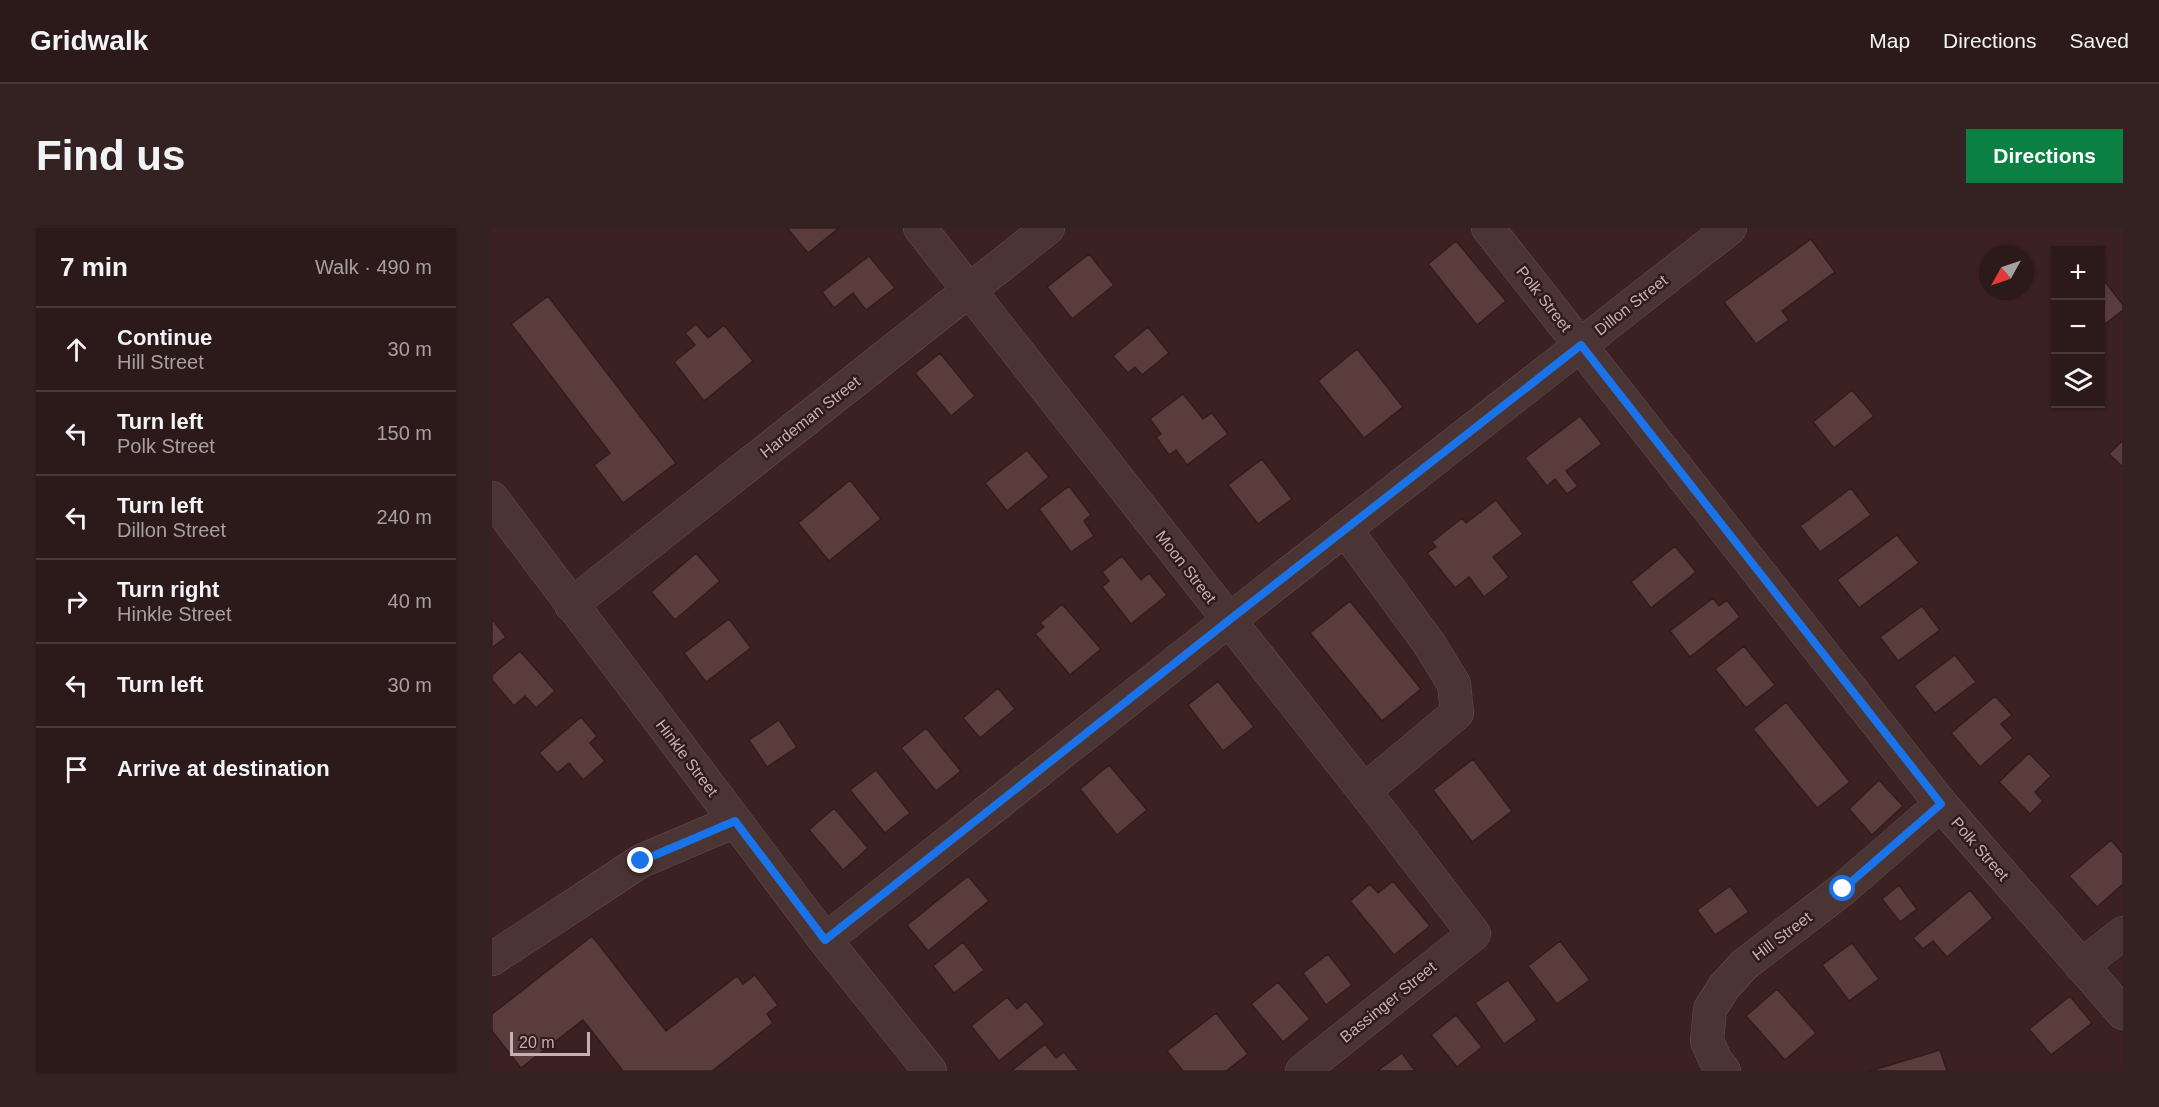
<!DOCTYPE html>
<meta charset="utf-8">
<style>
:root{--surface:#2c1919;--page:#342222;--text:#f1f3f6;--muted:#a6a0a2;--line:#483838;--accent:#0b8043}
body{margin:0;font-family:Arial,sans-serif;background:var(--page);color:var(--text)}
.controls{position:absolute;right:18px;top:18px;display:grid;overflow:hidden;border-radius:0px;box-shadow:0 2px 4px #0004}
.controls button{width:54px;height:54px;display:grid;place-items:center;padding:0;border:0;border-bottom:2px solid var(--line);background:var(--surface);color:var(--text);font:30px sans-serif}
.compass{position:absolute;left:1487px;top:18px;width:54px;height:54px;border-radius:50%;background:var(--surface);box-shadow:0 2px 4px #0004;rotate:230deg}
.scale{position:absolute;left:18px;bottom:15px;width:80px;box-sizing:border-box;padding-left:6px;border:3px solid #c7b0af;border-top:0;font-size:16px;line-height:21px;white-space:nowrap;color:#c7b0af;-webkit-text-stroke:4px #301a1a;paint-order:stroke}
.stop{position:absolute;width:18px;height:18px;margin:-14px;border:4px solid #1a73e8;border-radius:50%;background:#fff}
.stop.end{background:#1a73e8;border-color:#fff;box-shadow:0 2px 6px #0008}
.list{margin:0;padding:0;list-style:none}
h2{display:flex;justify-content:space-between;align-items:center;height:78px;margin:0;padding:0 24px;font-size:26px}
h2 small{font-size:20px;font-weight:400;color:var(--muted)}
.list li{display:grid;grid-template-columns:39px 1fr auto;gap:18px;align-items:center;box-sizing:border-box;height:84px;padding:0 24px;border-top:2px solid var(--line)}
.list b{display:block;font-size:22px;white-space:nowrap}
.list p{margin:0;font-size:20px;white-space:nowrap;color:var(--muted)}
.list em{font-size:20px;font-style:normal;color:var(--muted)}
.icon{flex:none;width:33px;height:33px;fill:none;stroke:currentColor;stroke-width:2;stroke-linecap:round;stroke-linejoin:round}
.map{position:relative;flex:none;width:1631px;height:843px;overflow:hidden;border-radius:0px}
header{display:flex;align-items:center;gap:36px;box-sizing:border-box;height:84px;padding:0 30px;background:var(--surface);border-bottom:2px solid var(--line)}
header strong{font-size:28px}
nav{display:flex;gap:33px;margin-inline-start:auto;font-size:21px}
.intro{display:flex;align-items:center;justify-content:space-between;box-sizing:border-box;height:144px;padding:0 36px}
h1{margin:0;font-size:42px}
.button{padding:15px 27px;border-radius:0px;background:var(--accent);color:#fff;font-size:21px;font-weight:700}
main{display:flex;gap:36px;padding:0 36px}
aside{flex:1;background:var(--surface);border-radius:0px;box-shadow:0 2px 4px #0004}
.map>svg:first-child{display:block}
</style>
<header>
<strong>Gridwalk</strong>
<nav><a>Map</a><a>Directions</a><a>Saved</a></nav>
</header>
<div class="intro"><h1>Find us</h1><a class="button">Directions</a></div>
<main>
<aside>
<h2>7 min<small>Walk · 490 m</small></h2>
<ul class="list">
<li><svg class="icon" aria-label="ahead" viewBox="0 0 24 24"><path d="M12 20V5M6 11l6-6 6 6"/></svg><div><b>Continue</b><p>Hill Street</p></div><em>30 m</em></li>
<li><svg class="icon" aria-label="left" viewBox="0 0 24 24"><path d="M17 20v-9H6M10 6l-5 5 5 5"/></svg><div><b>Turn left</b><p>Polk Street</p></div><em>150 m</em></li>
<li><svg class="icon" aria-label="left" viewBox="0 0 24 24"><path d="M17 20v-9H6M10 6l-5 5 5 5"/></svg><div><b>Turn left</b><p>Dillon Street</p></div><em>240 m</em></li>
<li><svg class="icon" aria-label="right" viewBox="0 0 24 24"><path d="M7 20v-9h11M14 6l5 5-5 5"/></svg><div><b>Turn right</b><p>Hinkle Street</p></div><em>40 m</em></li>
<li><svg class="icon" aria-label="left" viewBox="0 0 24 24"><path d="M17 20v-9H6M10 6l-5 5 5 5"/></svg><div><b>Turn left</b></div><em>30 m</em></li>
<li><svg class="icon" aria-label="arrive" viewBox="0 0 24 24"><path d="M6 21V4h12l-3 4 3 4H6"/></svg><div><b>Arrive at destination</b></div></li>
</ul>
</aside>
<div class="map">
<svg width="1631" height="843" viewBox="0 0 1631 843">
<rect width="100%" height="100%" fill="#3b2121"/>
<path fill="#5b3c3d" stroke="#321c1c" stroke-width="1.5" d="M 295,0 L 347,0 L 316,25 Z
M 1319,11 L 1343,44 L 1290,83 L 1297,92 L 1264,116 L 1232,74 Z
M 964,13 L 1014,73 L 985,97 L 936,36 Z
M 597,26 L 622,57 L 580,91 L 555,59 Z
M 377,28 L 403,60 L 374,82 L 361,65 L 342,80 L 330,64 Z
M 1611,51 L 1631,77 L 1631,82 L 1608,100 L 1608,53 Z
M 56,68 L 184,235 L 131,275 L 102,237 L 118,225 L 19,96 Z
M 204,96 L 216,110 L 232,97 L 261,133 L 212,173 L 182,134 L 203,117 L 193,105 Z
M 656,99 L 677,125 L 650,147 L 643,139 L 636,145 L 621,128 Z
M 865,121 L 911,179 L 872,210 L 826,153 Z
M 448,125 L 483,168 L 459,188 L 423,145 Z
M 1360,162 L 1382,188 L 1342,220 L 1321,194 Z
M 691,166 L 711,191 L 720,185 L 736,206 L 695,237 L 684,222 L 677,227 L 664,209 L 669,206 L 658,191 Z
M 1088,188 L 1110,216 L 1074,243 L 1086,258 L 1075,266 L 1063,251 L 1055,258 L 1033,230 Z
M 1631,212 L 1631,239 L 1617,226 Z
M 535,222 L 557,249 L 515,283 L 493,255 Z
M 770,231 L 800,271 L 766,296 L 736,257 Z
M 358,252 L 389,291 L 337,333 L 306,295 Z
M 577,258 L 599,287 L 592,293 L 602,308 L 579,324 L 547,281 Z
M 1359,260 L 1379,287 L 1328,324 L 1308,298 Z
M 1004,272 L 1031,306 L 1001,329 L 1017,349 L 992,369 L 977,349 L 963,360 L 935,325 L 944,319 L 940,314 L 970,290 L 974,295 Z
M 1405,307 L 1427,335 L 1367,380 L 1345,352 Z
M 1183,318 L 1204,344 L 1159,380 L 1139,354 Z
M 204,325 L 228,353 L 183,392 L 159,364 Z
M 630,328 L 649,352 L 657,345 L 675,367 L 639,396 L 610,359 L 617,353 L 610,344 Z
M 1221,370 L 1227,378 L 1235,372 L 1248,389 L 1198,429 L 1178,403 Z
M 858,373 L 929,461 L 890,493 L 818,405 Z
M 570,376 L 609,421 L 578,447 L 543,406 L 552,399 L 548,395 Z
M 1430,378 L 1448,402 L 1406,433 L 1388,409 Z
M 0,391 L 14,409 L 0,420 Z
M 237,391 L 259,420 L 214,454 L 192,425 Z
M 1252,418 L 1283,457 L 1254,480 L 1223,441 Z
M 28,423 L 63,463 L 44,480 L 33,468 L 22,478 L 0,452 L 0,447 Z
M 1463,427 L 1484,454 L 1443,485 L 1422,458 Z
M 726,453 L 762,499 L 731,523 L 696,477 Z
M 506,460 L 523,481 L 488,510 L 471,490 Z
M 1503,468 L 1520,487 L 1509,496 L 1521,510 L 1488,539 L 1459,505 Z
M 1294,474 L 1358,554 L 1325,580 L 1261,501 Z
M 89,489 L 105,508 L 98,515 L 113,533 L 91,552 L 77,535 L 65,545 L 47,525 Z
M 287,492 L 305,519 L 275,539 L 257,512 Z
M 434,500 L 469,543 L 444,563 L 409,520 Z
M 1537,525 L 1559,548 L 1543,564 L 1551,573 L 1538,586 L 1507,554 Z
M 981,531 L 1020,583 L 980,614 L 941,562 Z
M 617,537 L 655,582 L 625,607 L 588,561 Z
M 384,542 L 418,585 L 393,605 L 358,562 Z
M 1387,552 L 1411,578 L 1380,607 L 1357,581 Z
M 342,580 L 376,620 L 351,642 L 317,602 Z
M 1619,612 L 1631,626 L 1631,656 L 1605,679 L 1577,648 Z
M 476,648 L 497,673 L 436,723 L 415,697 Z
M 901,653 L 938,698 L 902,727 L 858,673 L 878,656 L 886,665 Z
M 1407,657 L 1425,681 L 1408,694 L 1390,671 Z
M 1238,658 L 1257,684 L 1223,707 L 1205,682 Z
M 1478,662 L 1501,690 L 1455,729 L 1441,713 L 1431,721 L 1421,710 Z
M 100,708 L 174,803 L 245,748 L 251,756 L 263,747 L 286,777 L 275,786 L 281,795 L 220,843 L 131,843 L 91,792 L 29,840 L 0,803 L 0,786 Z
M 1068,713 L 1098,752 L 1065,776 L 1036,738 Z
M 471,714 L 492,742 L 462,765 L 441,738 Z
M 1360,715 L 1387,751 L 1357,773 L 1330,737 Z
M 836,726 L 860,757 L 834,777 L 811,745 Z
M 1016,752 L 1045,792 L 1012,816 L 983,775 Z
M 786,754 L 818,791 L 791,814 L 759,776 Z
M 1285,761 L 1324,805 L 1293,832 L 1254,788 Z
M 1578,768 L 1600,795 L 1559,827 L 1537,801 Z
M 515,769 L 525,781 L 534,773 L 553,796 L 507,833 L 479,798 Z
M 724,785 L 756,826 L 734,843 L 691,843 L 675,823 Z
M 964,787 L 990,819 L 965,839 L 939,807 Z
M 553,816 L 564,830 L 572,824 L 587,843 L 519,843 Z
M 1448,822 L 1455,843 L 1378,843 Z
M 910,825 L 923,843 L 885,843 Z"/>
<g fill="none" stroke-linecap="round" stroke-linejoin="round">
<g stroke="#66504f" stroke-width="34">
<path id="minor" d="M 428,0 L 872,563 L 982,706 L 810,843
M 996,0 L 1449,576 L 1631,785
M 0,270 L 333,712 L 438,843
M 853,301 L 936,414 L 962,456 L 965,485 L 872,563
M 79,377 L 556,0
M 333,712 L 736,393 L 1238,0
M 0,731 L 149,633 L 243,593
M 1589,738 L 1631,705
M 1232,843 L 1223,831 L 1215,813 L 1218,781 L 1232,759 L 1252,737 L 1351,661 L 1449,576"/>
</g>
<use href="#minor" stroke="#4b3534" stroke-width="33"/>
</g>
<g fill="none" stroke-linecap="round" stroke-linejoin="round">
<path stroke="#1a73e8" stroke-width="8" d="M 149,633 L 243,593 L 333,712 L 736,393 L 1089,117 L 1449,576 L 1351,661"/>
</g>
<g text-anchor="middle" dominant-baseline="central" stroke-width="5" stroke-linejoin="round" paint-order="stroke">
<g font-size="16" fill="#c7b0af" stroke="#301a1a">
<text transform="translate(1052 71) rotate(52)">Polk Street</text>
<text transform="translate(1139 77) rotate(-38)">Dillon Street</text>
<text transform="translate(318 189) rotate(-38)">Hardeman Street</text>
<text transform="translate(694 339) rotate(52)">Moon Street</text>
<text transform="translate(195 530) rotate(53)">Hinkle Street</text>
<text transform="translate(1488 621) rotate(49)">Polk Street</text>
<text transform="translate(1290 708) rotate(-37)">Hill Street</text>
<text transform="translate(896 774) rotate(-39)">Bassinger Street</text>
</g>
</g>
</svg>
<div class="controls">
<button>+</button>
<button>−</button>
<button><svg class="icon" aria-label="layers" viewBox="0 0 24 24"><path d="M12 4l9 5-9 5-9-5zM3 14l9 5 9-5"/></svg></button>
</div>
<svg class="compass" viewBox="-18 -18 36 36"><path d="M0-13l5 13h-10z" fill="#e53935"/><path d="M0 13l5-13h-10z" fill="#a6a0a2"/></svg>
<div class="scale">20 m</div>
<div class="stop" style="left:1351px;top:661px"></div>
<div class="stop end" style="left:149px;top:633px"></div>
</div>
</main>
